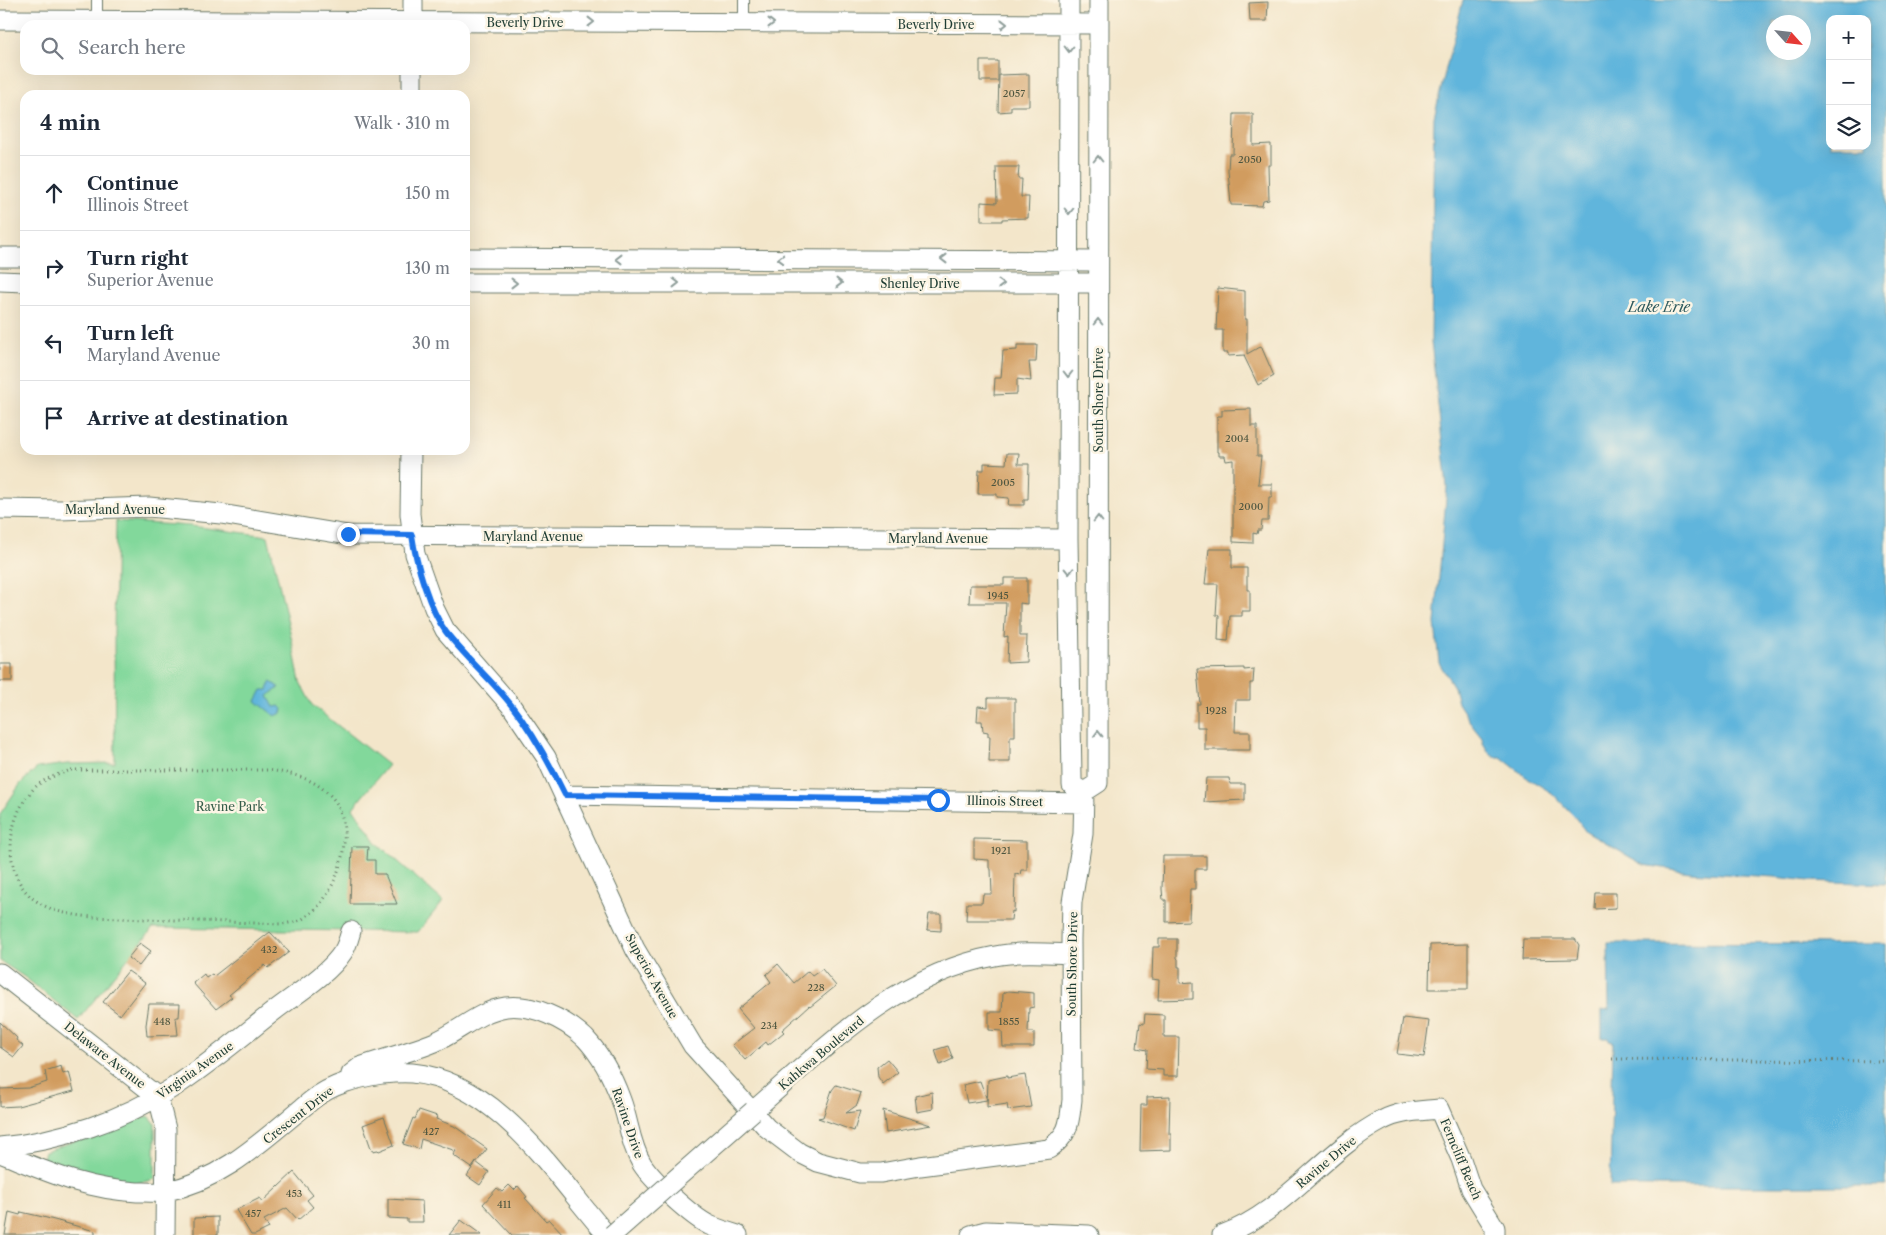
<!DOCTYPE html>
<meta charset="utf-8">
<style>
:root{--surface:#fff;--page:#f2f2f3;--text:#1f2937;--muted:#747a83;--line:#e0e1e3}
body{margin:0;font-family:"Libre Caslon Text",serif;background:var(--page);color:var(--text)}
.controls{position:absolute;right:15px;top:15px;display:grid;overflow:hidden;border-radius:10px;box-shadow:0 5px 20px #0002}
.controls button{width:45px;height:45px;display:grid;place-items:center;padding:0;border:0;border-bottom:1px solid var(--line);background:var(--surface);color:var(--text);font:25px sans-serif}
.compass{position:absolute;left:1766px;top:15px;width:45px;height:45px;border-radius:50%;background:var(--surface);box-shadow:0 5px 20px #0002;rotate:117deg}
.stop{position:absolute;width:15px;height:15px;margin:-11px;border:4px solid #1a73e8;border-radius:50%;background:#fff}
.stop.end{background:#1a73e8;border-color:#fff;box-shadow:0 1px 5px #0008}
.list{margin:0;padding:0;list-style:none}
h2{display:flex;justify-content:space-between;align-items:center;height:65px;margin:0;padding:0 20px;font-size:21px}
h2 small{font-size:16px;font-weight:400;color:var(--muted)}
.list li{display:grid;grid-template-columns:32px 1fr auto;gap:15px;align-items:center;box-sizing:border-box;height:75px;padding:0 20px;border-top:1px solid var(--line)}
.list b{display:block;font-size:19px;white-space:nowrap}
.list p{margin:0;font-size:16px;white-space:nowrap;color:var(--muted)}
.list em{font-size:16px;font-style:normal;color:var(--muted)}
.icon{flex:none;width:28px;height:28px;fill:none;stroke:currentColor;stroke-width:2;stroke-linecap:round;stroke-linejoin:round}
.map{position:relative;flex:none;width:1886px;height:1235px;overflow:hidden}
.search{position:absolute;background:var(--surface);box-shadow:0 5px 20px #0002;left:20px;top:20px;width:450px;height:55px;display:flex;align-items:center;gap:12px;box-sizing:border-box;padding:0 18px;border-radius:15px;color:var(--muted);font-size:19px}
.panel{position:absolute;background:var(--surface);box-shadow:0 5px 20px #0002;left:20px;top:90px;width:450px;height:365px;border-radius:15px}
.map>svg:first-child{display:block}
</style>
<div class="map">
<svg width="1886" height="1235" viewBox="0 0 1886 1235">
<rect width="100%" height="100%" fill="#fcf5e5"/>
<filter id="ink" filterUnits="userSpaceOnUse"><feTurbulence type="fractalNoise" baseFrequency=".02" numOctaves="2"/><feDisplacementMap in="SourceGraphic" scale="10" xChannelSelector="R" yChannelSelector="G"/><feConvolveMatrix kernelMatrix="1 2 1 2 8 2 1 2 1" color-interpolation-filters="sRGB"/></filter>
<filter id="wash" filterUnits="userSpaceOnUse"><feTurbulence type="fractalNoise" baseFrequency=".0096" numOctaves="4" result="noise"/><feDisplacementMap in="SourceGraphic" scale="20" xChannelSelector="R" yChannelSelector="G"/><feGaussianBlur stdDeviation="1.12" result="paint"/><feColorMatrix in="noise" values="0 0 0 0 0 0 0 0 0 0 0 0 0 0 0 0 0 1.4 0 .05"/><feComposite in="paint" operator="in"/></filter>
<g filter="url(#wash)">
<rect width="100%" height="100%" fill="#f3e6ca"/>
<path fill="#82d89b" stroke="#508a68" d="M 116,521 L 191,526 L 268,536 L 291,636 L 300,682 L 312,705 L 388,765 L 353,808 L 377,843 L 443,901 L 418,932 L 153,928 L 78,1020 L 26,978 L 0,961 L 0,814 L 21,783 L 37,768 L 67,764 L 115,763 L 114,633 Z
M 149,1116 L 155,1123 L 155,1179 C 119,1191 78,1173 44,1162 L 43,1158 L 45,1151 Z"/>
<path fill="#60b5dc" stroke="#407988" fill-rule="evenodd" d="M 1463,0 L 1886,0 L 1886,884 L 1809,881 L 1775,877 L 1690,872 L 1644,865 L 1586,832 L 1574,816 L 1552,793 L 1526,777 L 1501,757 L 1494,757 L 1489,753 L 1483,743 L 1482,738 L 1474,728 L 1458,703 L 1454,687 L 1439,663 L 1435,623 L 1447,487 L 1431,341 L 1434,117 ZM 1830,19 L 1867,19 L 1867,146 L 1830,146 ZM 1774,22 L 1804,22 L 1804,52 L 1774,52 Z
M 270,682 L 277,685 L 279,688 L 268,696 L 274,707 L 280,706 L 283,709 L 282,713 L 275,716 L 256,701 L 262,690 L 268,690 Z
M 1608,943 L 1886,944 L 1886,1186 L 1610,1186 L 1613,1042 L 1609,1041 L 1609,1038 L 1602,1038 L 1602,1010 L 1609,1009 Z"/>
<g id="blocks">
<path fill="#d19c5f" d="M 1268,2 L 1267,21 L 1250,21 L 1249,3 Z
M 980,61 L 998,61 L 998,81 L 980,81 Z
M 1029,74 L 1029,106 L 1011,106 L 1011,111 L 998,112 L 999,75 Z
M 1234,114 L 1253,114 L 1253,145 L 1271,144 L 1271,165 L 1268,165 L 1269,200 L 1263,201 L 1262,206 L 1231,205 L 1228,170 L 1229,154 L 1233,154 Z
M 996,167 L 1019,167 L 1018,179 L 1022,179 L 1021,197 L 1029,197 L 1028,218 L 1002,219 L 1002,221 L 981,221 L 981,202 L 997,203 Z
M 1218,288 L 1245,291 L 1245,319 L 1247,319 L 1247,354 L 1261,346 L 1274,376 L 1258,385 L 1244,356 L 1245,355 L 1228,356 L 1228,353 L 1223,353 L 1223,330 L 1216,330 Z
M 1017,345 L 1037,345 L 1036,362 L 1029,362 L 1031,381 L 1017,379 L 1017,394 L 994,395 L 995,378 L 1001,378 L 1003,351 L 1017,350 Z
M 1251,409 L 1251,426 L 1257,426 L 1257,456 L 1261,456 L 1258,484 L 1272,484 L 1272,497 L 1269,497 L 1268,521 L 1262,521 L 1261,530 L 1258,530 L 1257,534 L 1253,533 L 1253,543 L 1233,542 L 1233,460 L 1226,461 L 1225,456 L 1219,456 L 1219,452 L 1217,452 L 1217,416 L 1222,416 L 1222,410 Z
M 1007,453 L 1019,453 L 1018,464 L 1029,464 L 1028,499 L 1024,499 L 1024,505 L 1008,505 L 1009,498 L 997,497 L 997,494 L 978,494 L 979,470 L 984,470 L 984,463 L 1006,464 Z
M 1209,549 L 1232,549 L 1232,568 L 1247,568 L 1247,590 L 1250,590 L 1250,611 L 1242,611 L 1242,616 L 1230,616 L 1228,641 L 1218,640 L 1219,615 L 1216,615 L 1218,584 L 1205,584 Z
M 1004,578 L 1027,578 L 1027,604 L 1020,603 L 1020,636 L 1027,636 L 1026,662 L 1007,663 L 1008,636 L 1004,637 L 1006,603 L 969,603 L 970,585 L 1004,585 Z
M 0,664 L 12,664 L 12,681 L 0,681 Z
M 1244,668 L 1244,670 L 1254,669 L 1253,683 L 1250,683 L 1250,700 L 1236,700 L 1235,732 L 1250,732 L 1250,750 L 1205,750 L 1205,727 L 1197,727 L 1197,704 L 1200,704 L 1197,669 Z
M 988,698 L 1015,698 L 1015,736 L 1010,736 L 1010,762 L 989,762 L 990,736 L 988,736 L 988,732 L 983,731 L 982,721 L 977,721 L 978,706 L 988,707 Z
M 1206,778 L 1229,778 L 1230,784 L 1245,784 L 1245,800 L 1204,802 Z
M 974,839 L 1027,840 L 1027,870 L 1021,870 L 1020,875 L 1015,874 L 1014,912 L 1012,911 L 1011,920 L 966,920 L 967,903 L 982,903 L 983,894 L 992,894 L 991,869 L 989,868 L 989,860 L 974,859 Z
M 352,846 L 368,846 L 367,860 L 375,860 L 375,874 L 385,874 L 397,904 L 350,904 Z
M 1163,856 L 1206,856 L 1206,869 L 1195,869 L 1195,889 L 1190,889 L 1189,921 L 1166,922 L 1166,900 L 1163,900 L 1162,889 Z
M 1596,893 L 1616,893 L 1616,908 L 1595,909 Z
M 929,914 L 941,914 L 941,931 L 927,930 Z
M 270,932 L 289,952 L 268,968 L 265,965 L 229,995 L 232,997 L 216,1009 L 193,983 L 204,974 L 206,978 L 212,974 L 214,976 Z
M 1159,939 L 1177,939 L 1177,958 L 1178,959 L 1178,967 L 1180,967 L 1180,983 L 1193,982 L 1193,999 L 1158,1000 L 1159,980 L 1152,979 L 1153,947 L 1159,947 Z
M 1523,939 L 1575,939 L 1579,945 L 1577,959 L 1522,960 Z
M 140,943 L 151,951 L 139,966 L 128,958 Z
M 1468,944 L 1468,989 L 1429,989 L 1430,945 Z
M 778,964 L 794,983 L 808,971 L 812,976 L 822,969 L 836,986 L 810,1007 L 809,1006 L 782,1030 L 784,1032 L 768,1045 L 766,1042 L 745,1060 L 732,1045 L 754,1028 L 738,1009 L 771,982 L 766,975 Z
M 128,971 L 145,983 L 120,1015 L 103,1002 Z
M 1008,991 L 1034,993 L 1034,1007 L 1029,1008 L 1028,1032 L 1034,1032 L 1034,1047 L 1003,1047 L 1002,1031 L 989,1030 L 989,1012 L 1002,1012 L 1003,993 Z
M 149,1004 L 180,1004 L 179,1017 L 176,1017 L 178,1035 L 147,1036 L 146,1025 Z
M 1145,1014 L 1164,1015 L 1164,1037 L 1179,1037 L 1178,1076 L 1163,1076 L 1163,1070 L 1146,1069 L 1147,1050 L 1137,1048 L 1140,1023 L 1144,1024 Z
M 1403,1018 L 1429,1021 L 1424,1057 L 1397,1054 Z
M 0,1022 L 17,1038 L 16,1040 L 23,1046 L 14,1057 L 0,1047 Z
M 948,1046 L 953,1059 L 940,1065 L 935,1050 Z
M 887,1059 L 898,1072 L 883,1084 L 878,1077 L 877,1067 Z
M 61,1066 L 63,1074 L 69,1072 L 74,1091 L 18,1106 L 0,1107 L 0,1089 L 28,1088 L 47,1082 L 45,1071 Z
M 1025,1075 L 1031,1107 L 1008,1110 L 1007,1104 L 987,1107 L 988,1080 L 1007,1076 L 1007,1078 Z
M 980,1081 L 987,1100 L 967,1103 L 963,1085 Z
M 836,1085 L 861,1093 L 857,1105 L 846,1113 L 860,1111 L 854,1131 L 818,1118 L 823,1117 L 832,1090 Z
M 932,1092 L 933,1109 L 917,1112 L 915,1096 Z
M 1170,1096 L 1169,1134 L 1171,1134 L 1171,1150 L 1140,1151 L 1141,1105 L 1147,1105 L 1147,1097 Z
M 419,1110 L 437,1116 L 436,1119 L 454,1126 L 487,1149 L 472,1168 L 453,1155 L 456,1151 L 421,1139 L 419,1149 L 403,1144 L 413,1118 L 415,1119 Z
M 883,1110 L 931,1125 L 886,1133 Z
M 384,1117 L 394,1145 L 379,1151 L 378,1150 L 372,1151 L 363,1125 Z
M 476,1162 L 489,1172 L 480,1185 L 467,1176 Z
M 294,1172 L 313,1195 L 307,1200 L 313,1207 L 298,1220 L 287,1208 L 264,1220 L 269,1228 L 255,1235 L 251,1235 L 236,1210 L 260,1198 L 262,1202 Z
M 509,1185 L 514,1190 L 518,1186 L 527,1197 L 525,1198 L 546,1221 L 549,1219 L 564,1235 L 512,1235 L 483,1204 L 497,1188 L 502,1192 Z
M 388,1199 L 422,1201 L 423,1222 L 407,1222 L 407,1219 L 388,1218 Z
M 9,1212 L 20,1215 L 21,1212 L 43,1217 L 95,1231 L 95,1235 L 5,1235 Z
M 218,1217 L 218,1235 L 194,1235 L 194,1218 Z
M 461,1220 L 482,1235 L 449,1235 Z"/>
</g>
</g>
<g filter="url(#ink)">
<use href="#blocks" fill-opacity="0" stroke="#697868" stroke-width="1"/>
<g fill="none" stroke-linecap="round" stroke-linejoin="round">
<g stroke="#697868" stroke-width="12">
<path id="service" d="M 97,20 L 97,0
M 744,23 L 744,0"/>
</g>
<g stroke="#697868" stroke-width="21">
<path id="minor" d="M 1069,0 L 1068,539 L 1072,779 L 1072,785 L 1084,792 L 1098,783 L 1099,0
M 0,20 L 1099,24
M 413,25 L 413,0
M 412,95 L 412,70
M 0,257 L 25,257
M 465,258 L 1097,261
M 0,281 L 25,282
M 465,283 L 1098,283
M 411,450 L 410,514 L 415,554 L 434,608 L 445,630 L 512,707 L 546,757 L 635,949 L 693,1046 L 767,1128 L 800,1153 L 818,1162 L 860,1173 L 881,1173 L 920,1166 L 1049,1149 C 1070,1133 1069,1124 1072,1100 L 1071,939 L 1072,902 L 1083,834 L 1084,792
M 0,509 L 60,510 L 149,507 L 221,514 L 348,535 L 1068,539
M 565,795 L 1084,803
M 0,973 L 158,1097 L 166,1129 L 165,1235
M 351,1074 L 360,1067 C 385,1058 411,1052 435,1042 C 460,1031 479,1011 506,1007 C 533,1004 565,1019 585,1038 C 601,1055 613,1078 621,1100 C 629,1121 630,1144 642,1164 C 653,1181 691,1216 709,1225 C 718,1229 728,1232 738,1235
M 753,1111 C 825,1048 897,974 995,956 C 1020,951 1046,953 1071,954
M 0,1147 C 60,1141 123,1120 174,1087 C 209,1064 241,1037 274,1011 C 296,994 328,975 343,952 C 347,946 349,938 351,931
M 0,1153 C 48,1172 84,1189 137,1192 C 146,1192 158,1193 167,1191 C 226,1179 267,1136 312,1100 C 332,1084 357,1078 382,1074 C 392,1073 402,1072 412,1073 C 499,1082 554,1175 607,1235
M 971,1235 L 986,1231 L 1089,1235
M 1222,1235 C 1286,1212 1323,1151 1383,1120 C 1399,1111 1421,1111 1439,1109 L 1461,1159 L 1471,1189 L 1495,1228 L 1495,1235"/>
</g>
<path stroke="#697868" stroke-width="3" stroke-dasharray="1 4" stroke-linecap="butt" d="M 71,770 L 267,770 C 293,773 318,779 335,801 C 357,833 337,899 304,918 C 298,922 289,923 282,924 L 93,917 C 71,915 49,912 31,897 C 0,869 7,810 39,784 C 49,777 60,774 71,770 Z
M 1612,1059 L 1886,1061"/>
<use href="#service" stroke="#fff" stroke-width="10"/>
<use href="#minor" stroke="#fff" stroke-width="19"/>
<g stroke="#697868" stroke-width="21" stroke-linecap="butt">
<path id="minor-bridge" d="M 612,1235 L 753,1111"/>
</g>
<use href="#minor-bridge" stroke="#fff" stroke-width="19"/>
</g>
<defs><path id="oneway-chevron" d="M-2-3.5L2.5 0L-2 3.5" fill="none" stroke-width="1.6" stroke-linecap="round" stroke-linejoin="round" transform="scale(1.25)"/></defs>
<g stroke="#8f9e9a">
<use href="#oneway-chevron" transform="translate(591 22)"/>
<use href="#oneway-chevron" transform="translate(771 23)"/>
<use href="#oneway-chevron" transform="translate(1004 24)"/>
<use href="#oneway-chevron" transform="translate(1069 49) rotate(90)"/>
<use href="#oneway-chevron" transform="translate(1098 159) rotate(-90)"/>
<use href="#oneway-chevron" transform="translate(1069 211) rotate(90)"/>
<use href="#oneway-chevron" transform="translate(619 259) rotate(-180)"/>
<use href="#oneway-chevron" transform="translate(781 259) rotate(-180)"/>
<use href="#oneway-chevron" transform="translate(944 259) rotate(-180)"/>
<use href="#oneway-chevron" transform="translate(514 283)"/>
<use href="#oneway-chevron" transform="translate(676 283)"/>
<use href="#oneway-chevron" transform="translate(839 283)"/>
<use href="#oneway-chevron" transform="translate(1001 284)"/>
<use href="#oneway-chevron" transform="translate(1098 322) rotate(-90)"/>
<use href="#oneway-chevron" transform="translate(1068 374) rotate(90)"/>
<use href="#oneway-chevron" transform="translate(1098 519) rotate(-90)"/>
<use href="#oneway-chevron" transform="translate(1069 571) rotate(89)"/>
<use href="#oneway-chevron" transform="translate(1098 734) rotate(-91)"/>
</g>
</g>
<g fill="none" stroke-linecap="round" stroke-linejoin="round" filter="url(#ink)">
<path stroke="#1a73e8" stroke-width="6" d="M 348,534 L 412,535 C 416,563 429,609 446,632 C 466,658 492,680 512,706 C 534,734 550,764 565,795 L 938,800"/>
</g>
<g text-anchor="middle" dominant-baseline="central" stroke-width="5" stroke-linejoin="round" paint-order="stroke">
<g font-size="10" fill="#4c553f">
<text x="1014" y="93">2057</text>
<text x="1250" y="159">2050</text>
<text x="1237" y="438">2004</text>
<text x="1003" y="482">2005</text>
<text x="1251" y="506">2000</text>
<text x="998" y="595">1945</text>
<text x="1216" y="710">1928</text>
<text x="1001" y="850">1921</text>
<text x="269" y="949">432</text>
<text x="816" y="987">228</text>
<text x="162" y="1021">448</text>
<text x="1009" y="1021">1855</text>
<text x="769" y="1025">234</text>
<text x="431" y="1131">427</text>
<text x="294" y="1193">453</text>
<text x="504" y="1204">411</text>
<text x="253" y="1213">457</text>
</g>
<g font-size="12" fill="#1f3d34" stroke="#fcf5e5">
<text x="525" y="22">Beverly Drive</text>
<text x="936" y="24">Beverly Drive</text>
<text x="920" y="283">Shenley Drive</text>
<text transform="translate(1098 400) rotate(-90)">South Shore Drive</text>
<text x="115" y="509">Maryland Avenue</text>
<text x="533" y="536">Maryland Avenue</text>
<text x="938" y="538">Maryland Avenue</text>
<text transform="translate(1005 801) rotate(1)">Illinois Street</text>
<text transform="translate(1072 964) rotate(-89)">South Shore Drive</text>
<text transform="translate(652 976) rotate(61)">Superior Avenue</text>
<text transform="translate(821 1053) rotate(-40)">Kahkwa Boulevard</text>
<text transform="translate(105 1055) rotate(38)">Delaware Avenue</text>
<text transform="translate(195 1070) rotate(-35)">Virginia Avenue</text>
<text transform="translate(298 1115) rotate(-38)">Crescent Drive</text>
<text transform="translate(628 1123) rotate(71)">Ravine Drive</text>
<text transform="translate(1461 1159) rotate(67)">Ferncliff Beach</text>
<text transform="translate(1326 1162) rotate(-40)">Ravine Drive</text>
</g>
<g font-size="12" fill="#335c49" stroke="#fcf5e5">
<text x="230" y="806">Ravine Park</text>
</g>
<g font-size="14" font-style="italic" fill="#2f5b5e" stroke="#fcf5e5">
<text x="1659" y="307">Lake Erie</text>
</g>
</g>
</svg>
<div class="controls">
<button>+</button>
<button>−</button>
<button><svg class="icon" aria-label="layers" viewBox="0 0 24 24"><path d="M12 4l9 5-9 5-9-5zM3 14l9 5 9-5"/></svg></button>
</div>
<svg class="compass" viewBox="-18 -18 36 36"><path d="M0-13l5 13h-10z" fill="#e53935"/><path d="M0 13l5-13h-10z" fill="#747a83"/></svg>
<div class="stop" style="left:938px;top:800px"></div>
<div class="stop end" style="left:348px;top:534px"></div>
<div class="search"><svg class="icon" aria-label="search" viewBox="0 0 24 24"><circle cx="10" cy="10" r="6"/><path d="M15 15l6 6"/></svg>Search here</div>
<section class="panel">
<h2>4 min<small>Walk · 310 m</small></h2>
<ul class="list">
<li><svg class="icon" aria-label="ahead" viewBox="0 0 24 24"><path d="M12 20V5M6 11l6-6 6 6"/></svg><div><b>Continue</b><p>Illinois Street</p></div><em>150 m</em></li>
<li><svg class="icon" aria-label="right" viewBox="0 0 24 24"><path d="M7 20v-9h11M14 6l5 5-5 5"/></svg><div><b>Turn right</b><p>Superior Avenue</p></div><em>130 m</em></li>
<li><svg class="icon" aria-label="left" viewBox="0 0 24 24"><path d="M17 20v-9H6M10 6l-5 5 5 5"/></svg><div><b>Turn left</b><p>Maryland Avenue</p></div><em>30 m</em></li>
<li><svg class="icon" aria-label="arrive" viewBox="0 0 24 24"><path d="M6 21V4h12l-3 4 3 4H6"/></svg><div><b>Arrive at destination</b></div></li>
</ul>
</section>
</div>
